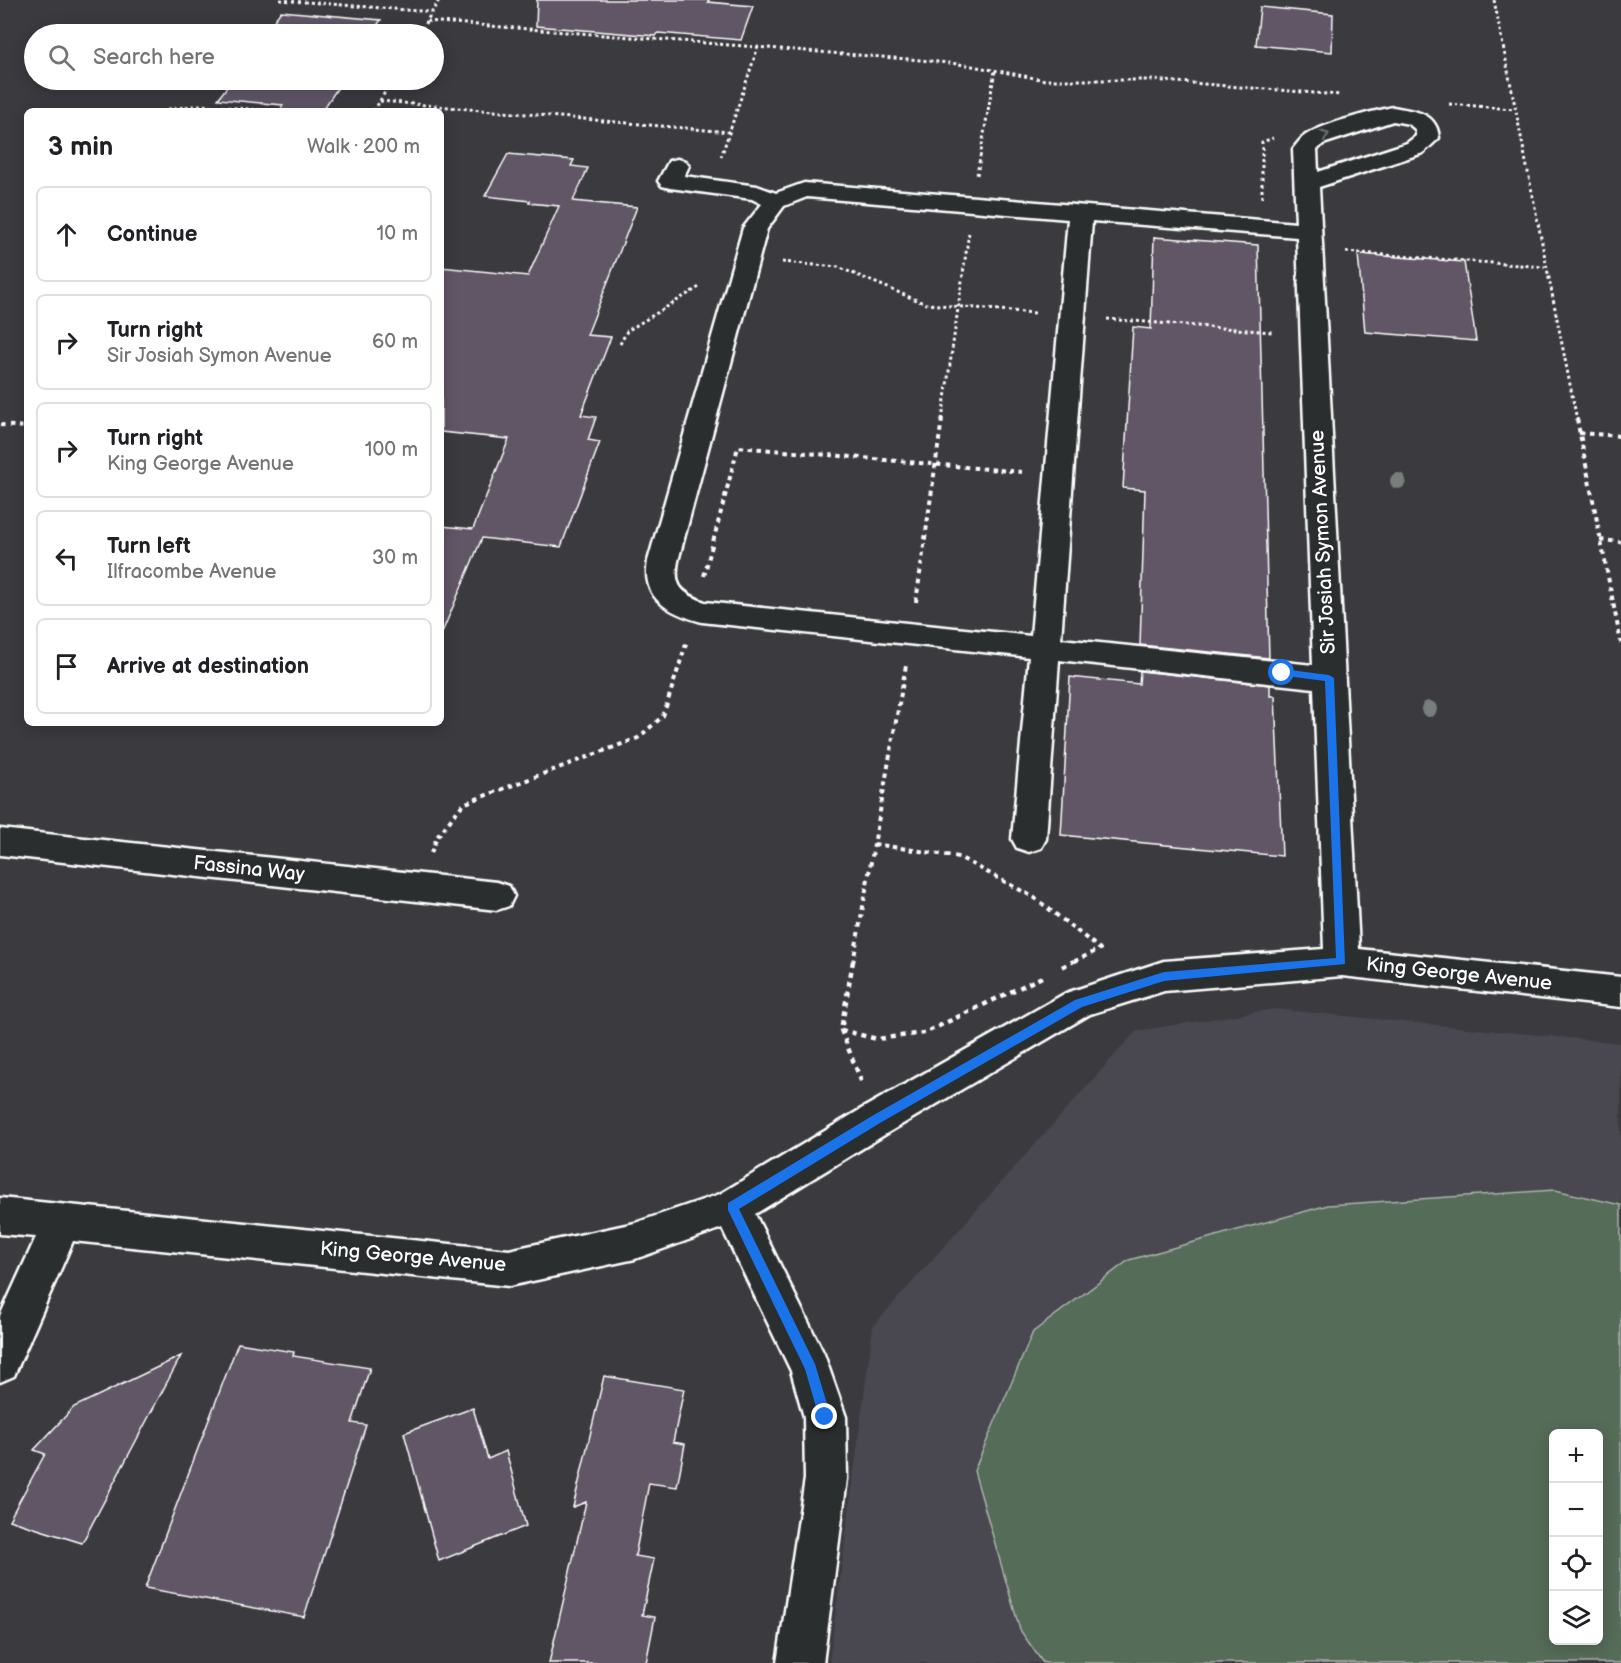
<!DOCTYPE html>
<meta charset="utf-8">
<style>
:root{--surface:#fff;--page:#f6f6f6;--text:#202124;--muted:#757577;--line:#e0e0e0}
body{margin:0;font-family:"Balsamiq Sans",sans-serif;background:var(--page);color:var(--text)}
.controls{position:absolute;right:18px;bottom:18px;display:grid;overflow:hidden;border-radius:9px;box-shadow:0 3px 15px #0003}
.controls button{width:54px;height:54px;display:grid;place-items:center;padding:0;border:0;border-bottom:2px solid var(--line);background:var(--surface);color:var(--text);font:30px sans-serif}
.stop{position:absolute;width:18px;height:18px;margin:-14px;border:4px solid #1a73e8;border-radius:50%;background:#fff}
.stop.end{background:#1a73e8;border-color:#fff;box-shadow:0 2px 6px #0008}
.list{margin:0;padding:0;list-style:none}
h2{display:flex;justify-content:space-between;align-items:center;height:78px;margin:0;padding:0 24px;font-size:26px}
h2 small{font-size:20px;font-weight:400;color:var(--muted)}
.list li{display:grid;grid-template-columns:39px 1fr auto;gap:18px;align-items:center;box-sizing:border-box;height:96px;margin:0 12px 12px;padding:0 12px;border:2px solid var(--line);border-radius:9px}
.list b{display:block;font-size:22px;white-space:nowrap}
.list p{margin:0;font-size:20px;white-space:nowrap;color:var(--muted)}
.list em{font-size:20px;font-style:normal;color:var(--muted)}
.icon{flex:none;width:33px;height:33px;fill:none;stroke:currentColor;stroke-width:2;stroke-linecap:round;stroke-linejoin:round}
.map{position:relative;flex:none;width:1621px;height:1663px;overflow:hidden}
.search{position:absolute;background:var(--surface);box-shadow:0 3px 15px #0003;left:24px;top:24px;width:420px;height:66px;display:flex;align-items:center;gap:15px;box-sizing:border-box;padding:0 21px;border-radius:33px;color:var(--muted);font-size:22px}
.panel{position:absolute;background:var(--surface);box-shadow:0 3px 15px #0003;left:24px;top:108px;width:420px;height:618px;border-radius:9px}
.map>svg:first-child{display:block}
</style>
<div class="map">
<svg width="1621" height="1663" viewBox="0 0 1621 1663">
<rect width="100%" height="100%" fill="#3a3a3f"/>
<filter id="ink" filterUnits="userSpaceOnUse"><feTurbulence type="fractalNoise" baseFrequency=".0167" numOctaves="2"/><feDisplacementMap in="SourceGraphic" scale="12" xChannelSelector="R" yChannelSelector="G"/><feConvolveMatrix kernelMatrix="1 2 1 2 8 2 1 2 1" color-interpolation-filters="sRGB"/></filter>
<g filter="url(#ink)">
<path fill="#4a474f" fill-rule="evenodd" d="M 1274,1009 L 1621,1043 L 1621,1663 L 829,1663 L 873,1326 L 1136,1031 ZM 1554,1434 L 1598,1434 L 1598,1640 L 1554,1640 Z"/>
<path fill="#546c59" stroke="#aab6ac" stroke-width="1.5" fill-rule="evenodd" d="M 1555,1190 L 1621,1205 L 1621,1663 L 1043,1663 L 1020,1630 L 974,1471 L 1033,1332 L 1129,1260 L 1328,1205 ZM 1554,1434 L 1598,1434 L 1598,1640 L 1554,1640 Z"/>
<path fill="#615766" stroke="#fff" stroke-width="1.5" d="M 537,0 L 709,0 L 708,2 L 753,6 L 741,40 L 658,33 L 656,36 L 536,26 Z
M 1260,7 L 1333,14 L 1332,52 L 1256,45 Z
M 281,11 L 381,20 L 371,34 L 264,34 Z
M 232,80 L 343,80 L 322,111 L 280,111 L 283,105 L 218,99 Z
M 508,154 L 574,160 L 571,166 L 588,168 L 573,201 L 637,207 L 587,335 L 611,337 L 581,415 L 596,417 L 588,440 L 600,442 L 561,547 L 482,538 L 441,635 L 441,526 L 473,529 L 509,439 L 441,432 L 441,267 L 528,276 L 559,206 L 529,203 L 530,201 L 485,196 Z
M 1154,237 L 1258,245 L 1269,658 L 1140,645 L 1145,490 L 1123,488 L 1133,327 L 1151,329 Z
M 1358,254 L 1464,262 L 1476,341 L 1365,332 Z
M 1140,671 L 1270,685 L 1270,696 L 1275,696 L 1282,856 L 1061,835 L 1070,677 L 1139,684 Z
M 238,1343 L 294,1352 L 293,1356 L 370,1368 L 352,1423 L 366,1425 L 304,1617 L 145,1588 Z
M 181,1356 L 82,1543 L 9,1520 L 45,1454 L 34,1450 L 74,1407 Z
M 604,1376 L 684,1389 L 673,1442 L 685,1444 L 677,1487 L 649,1483 L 635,1556 L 654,1559 L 642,1615 L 655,1617 L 646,1663 L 549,1663 L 586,1502 L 573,1507 Z
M 473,1408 L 488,1459 L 506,1451 L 526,1526 L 439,1561 L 404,1433 Z"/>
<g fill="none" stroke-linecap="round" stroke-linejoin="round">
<g stroke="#fff" stroke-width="5">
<path id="minor" d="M 1393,107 C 1414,111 1437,112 1439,138 L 1423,153 L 1319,187 L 1359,949 L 1621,977 L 1621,1007 L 1342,976 L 1164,991 L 1090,1014 L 889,1132 L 755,1214 L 824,1354 L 846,1417 L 847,1479 L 823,1663 L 777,1663 L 805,1479 L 804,1417 L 791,1371 L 722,1228 L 635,1259 L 509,1286 L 73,1241 L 14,1376 L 0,1382 L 0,1316 L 36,1237 L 0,1234 L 0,1198 L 509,1250 L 635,1223 L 720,1194 L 863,1108 L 1066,993 L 1164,961 L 1324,949 L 1314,688 L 1059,660 L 1046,839 L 1041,848 L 1029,852 L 1017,848 L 1012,839 L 1029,657 L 702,622 C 670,613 641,600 648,561 L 743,228 L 762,204 L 752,199 L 670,188 L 662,186 L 658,181 L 669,161 L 677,159 L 685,161 L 689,166 L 684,176 L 757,186 L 776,193 L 804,183 L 1296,223 L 1293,149 C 1297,144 1301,138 1306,135 C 1322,124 1374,111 1393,107 ZM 1393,121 L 1409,124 L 1416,130 L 1416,136 L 1407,143 L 1318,172 L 1317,150 L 1323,144 ZM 807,197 L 1068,219 L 1031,636 L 705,602 C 682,593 673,587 678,561 L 767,229 L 784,206 ZM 1092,221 L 1297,237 L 1313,665 L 1061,639 Z
M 0,829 L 497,882 L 509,886 L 514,896 L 509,906 L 497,910 L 0,855 Z"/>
</g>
<path stroke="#fff" stroke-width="3" stroke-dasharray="3 3" stroke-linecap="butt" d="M 280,0 L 432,12
M 1494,0 L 1577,420
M 427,21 L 920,60 L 967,65 L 1045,80 L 1153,80 L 1340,95
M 419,34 L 439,0
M 380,101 L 729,132
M 1449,104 L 1514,109
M 168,109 L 200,105 L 271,111
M 374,111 L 392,80
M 721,157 L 758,47
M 977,175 L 995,70
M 1262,198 L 1262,142 L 1273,138
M 1346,252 L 1545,267
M 782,262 L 838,267 L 926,304 L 1036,313
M 1107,319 L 1273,332
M 620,344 L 627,331 L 701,286
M 942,420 L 969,232"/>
<path stroke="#fff" stroke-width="4" stroke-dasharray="4.5 4.5" stroke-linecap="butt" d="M 1577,419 L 1621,643
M 0,425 L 27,427
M 1579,433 L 1621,436
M 1600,540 L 1621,542
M 704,576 L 738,447 L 1022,472
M 916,602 L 942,419
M 874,844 L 959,857 L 1035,898 L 1100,949 L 1071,963
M 431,853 L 437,837 L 463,804 L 638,738 L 663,716 L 687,641
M 853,963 L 906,665"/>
<path stroke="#fff" stroke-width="4.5" stroke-dasharray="5 5" stroke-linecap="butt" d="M 853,961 L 841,1030 L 862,1083
M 1062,967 L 1074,961
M 841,1030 L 877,1039 L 924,1033 L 1042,977"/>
<use href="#minor" fill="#2a2d2e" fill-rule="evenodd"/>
</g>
<g fill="#787e7b">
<circle cx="1398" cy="481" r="8"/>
<circle cx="1429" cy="709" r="8"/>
</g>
<defs><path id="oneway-chevron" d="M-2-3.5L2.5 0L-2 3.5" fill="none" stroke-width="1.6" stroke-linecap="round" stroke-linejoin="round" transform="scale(1.5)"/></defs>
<use stroke="#6a6c6d" href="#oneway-chevron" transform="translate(1325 135) rotate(-20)"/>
</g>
<path fill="#1a73e8" d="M 1282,669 L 1329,675 L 1334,678 L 1345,964 L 1164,981 L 1082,1007 L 880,1123 L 739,1209 L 815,1364 L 831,1417 L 825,1423 L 820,1421 L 805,1369 L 728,1210 L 728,1203 L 872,1116 L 1075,1000 L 1164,972 L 1336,958 L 1325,681 L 1279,675 L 1277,673 Z"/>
<g text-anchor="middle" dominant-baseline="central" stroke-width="6" stroke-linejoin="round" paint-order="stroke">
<g font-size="20" fill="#fff" stroke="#2a2d2e">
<text transform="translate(1323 542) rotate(-93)">Sir Josiah Symon Avenue</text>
<text transform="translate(249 869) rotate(6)">Fassina Way</text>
<text transform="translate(1459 974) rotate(6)">King George Avenue</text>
<text transform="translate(413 1257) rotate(5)">King George Avenue</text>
</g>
</g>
</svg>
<div class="controls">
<button>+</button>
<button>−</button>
<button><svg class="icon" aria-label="locate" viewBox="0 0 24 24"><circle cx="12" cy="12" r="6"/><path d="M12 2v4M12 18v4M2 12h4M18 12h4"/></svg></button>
<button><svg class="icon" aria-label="layers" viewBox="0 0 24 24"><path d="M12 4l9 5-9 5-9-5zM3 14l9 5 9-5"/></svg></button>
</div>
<div class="stop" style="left:1282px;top:673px"></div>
<div class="stop end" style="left:825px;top:1417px"></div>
<div class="search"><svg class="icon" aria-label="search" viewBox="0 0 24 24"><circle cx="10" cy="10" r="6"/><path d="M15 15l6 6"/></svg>Search here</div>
<section class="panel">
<h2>3 min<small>Walk · 200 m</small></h2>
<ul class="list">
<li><svg class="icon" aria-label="ahead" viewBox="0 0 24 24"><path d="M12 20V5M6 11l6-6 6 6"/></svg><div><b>Continue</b></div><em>10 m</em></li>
<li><svg class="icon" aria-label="right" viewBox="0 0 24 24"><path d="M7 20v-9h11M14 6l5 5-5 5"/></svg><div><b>Turn right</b><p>Sir Josiah Symon Avenue</p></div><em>60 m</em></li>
<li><svg class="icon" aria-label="right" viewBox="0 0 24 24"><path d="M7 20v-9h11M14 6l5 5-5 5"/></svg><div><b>Turn right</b><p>King George Avenue</p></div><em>100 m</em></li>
<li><svg class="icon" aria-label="left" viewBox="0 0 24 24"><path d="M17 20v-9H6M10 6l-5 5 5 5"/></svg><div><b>Turn left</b><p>Ilfracombe Avenue</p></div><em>30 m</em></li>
<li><svg class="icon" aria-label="arrive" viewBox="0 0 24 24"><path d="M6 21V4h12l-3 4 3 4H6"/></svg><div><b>Arrive at destination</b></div></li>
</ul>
</section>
</div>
